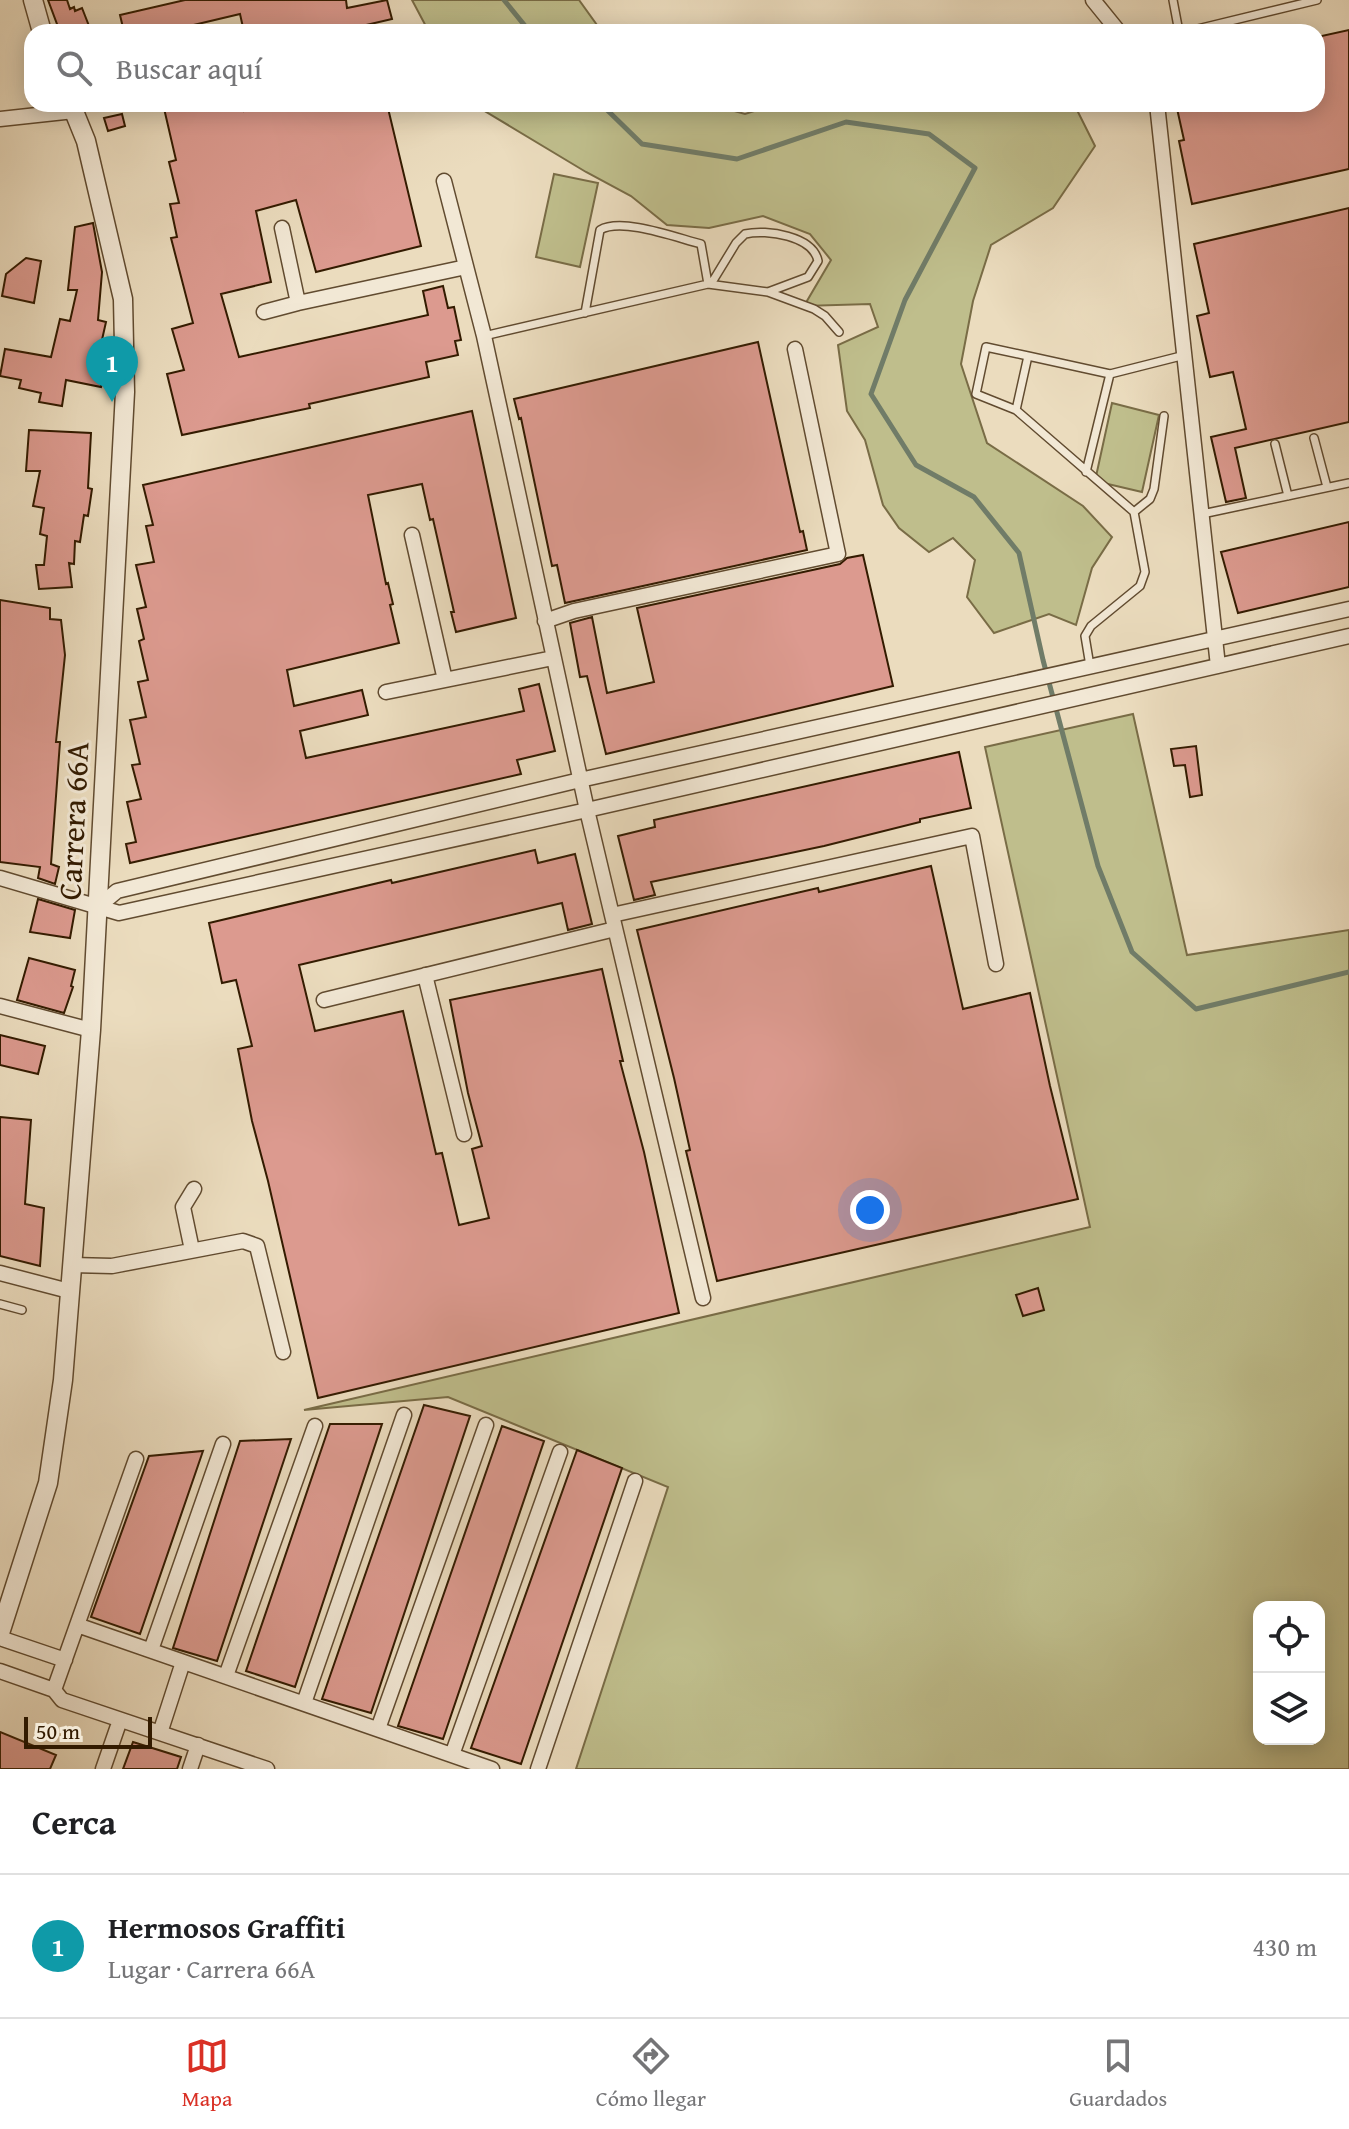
<!DOCTYPE html>
<html lang="es">
<meta charset="utf-8">
<style>
:root{--surface:#fff;--page:#f6f6f6;--text:#202124;--muted:#757577;--line:#e0e0e0;--accent:#d93025}
body{margin:0;font-family:"Gentium Book Plus",serif;background:var(--page);color:var(--text)}
.controls{position:absolute;right:24px;bottom:24px;display:grid;overflow:hidden;border-radius:16px;box-shadow:0 4px 20px #0003}
.controls button{width:72px;height:72px;display:grid;place-items:center;padding:0;border:0;border-bottom:2px solid var(--line);background:var(--surface);color:var(--text);font:40px sans-serif}
.scale{position:absolute;left:24px;bottom:20px;width:128px;box-sizing:border-box;padding-left:8px;border:4px solid #331b00;border-top:0;font-size:22px;line-height:28px;white-space:nowrap;color:#331b00;-webkit-text-stroke:6px #f2e8d5;paint-order:stroke}
.you{position:absolute;left:870px;top:1210px;width:28px;height:28px;margin:-20px;border:6px solid #fff;border-radius:50%;background:#1a73e8;box-shadow:0 0 0 12px #1a73e833}
.badge{display:grid;place-items:center;width:52px;height:52px;border-radius:50%;background:var(--accent);color:#fff;font-size:26px;font-weight:700}
.pin{position:absolute;translate:-50% -66px;filter:drop-shadow(0 2px 4px #0008)}
.pin::after{content:'';position:absolute;top:42px;width:28px;height:24px;background:inherit;clip-path:polygon(0 0,100% 0,50% 100%)}
.list{margin:0;padding:0;list-style:none}
h2{display:flex;justify-content:space-between;align-items:center;height:104px;margin:0;padding:0 32px;font-size:34px}
h2 small{font-size:26px;font-weight:400;color:var(--muted)}
.list li{display:grid;grid-template-columns:52px 1fr auto;gap:24px;align-items:center;box-sizing:border-box;height:144px;padding:0 32px;border-top:2px solid var(--line)}
.list b{display:block;font-size:30px;white-space:nowrap}
.list p{margin:0;font-size:26px;white-space:nowrap;color:var(--muted)}
.list em{font-size:26px;font-style:normal;color:var(--muted)}
.icon{flex:none;width:44px;height:44px;fill:none;stroke:currentColor;stroke-width:2;stroke-linecap:round;stroke-linejoin:round}
.map{position:relative;flex:none;width:1349px;height:1769px;overflow:hidden}
.search{position:absolute;background:var(--surface);box-shadow:0 4px 20px #0003;left:24px;right:24px;top:24px;height:88px;display:flex;align-items:center;gap:20px;box-sizing:border-box;padding:0 28px;border-radius:24px;color:var(--muted);font-size:30px}
.sheet{height:248px;background:var(--surface)}
nav{display:flex;justify-content:space-around;align-items:center;box-sizing:border-box;height:112px;border-top:2px solid var(--line);background:var(--surface);font-size:22px;color:var(--muted)}
nav a{display:grid;justify-items:center;gap:4px}
nav .on{color:var(--accent)}
.map>svg:first-child{display:block}
</style>
<div class="map">
<svg width="1349" height="1769" viewBox="0 0 1349 1769">
<rect width="100%" height="100%" fill="#ebdcbe"/>
<filter id="stains"><feTurbulence type="fractalNoise" baseFrequency=".0025" numOctaves="4"/><feColorMatrix values="0 0 0 0 .2 0 0 0 0 .09 0 0 0 0 .02 0 0 0 .5 -.17"/></filter>
<radialGradient id="worn" r=".72"><stop offset=".6" stop-color="#630" stop-opacity="0"/><stop offset="1" stop-color="#630" stop-opacity=".3"/></radialGradient>
<path fill="#bfbe8c" stroke="#796c46" stroke-width="2" fill-rule="evenodd" d="M 412,0 L 579,0 L 602,32 L 429,32 Z
M 473,104 L 709,104 L 745,114 L 777,104 L 1074,104 L 1095,146 L 1053,208 L 991,245 L 973,301 L 961,364 L 987,443 L 1083,506 L 1112,537 L 1092,568 L 1076,625 L 1049,614 L 994,633 L 967,597 L 975,560 L 953,538 L 929,552 L 899,528 L 883,505 L 865,440 L 847,411 L 838,345 L 878,327 L 870,304 L 804,306 L 831,260 L 810,234 L 763,216 L 709,228 L 667,225 L 631,196 L 586,172 Z
M 554,174 L 598,183 L 580,267 L 536,257 Z
M 1112,403 L 1159,415 L 1142,492 L 1095,481 Z
M 1133,714 L 1187,955 L 1349,930 L 1349,1769 L 576,1769 L 668,1487 L 448,1397 L 304,1410 L 1090,1227 L 985,747 ZM 1259,1607 L 1319,1607 L 1319,1739 L 1259,1739 Z"/>
<g fill="none" stroke-linecap="round" stroke-linejoin="round">
<path stroke="#707c68" stroke-width="5" d="M 504,0 L 530,32
M 601,104 L 642,144 L 737,159 L 846,122 L 929,134 L 975,168 L 905,300 L 871,394 L 916,465 L 974,497 L 1019,553 L 1043,660 L 1098,866 L 1132,952 L 1196,1009 L 1349,972"/>
</g>
<path fill="#dc9a8f" stroke="#331b00" stroke-width="2" d="M 48,0 L 67,0 L 70,9 L 74,7 L 75,11 L 82,8 L 89,26 L 74,32 L 60,32 Z
M 185,0 L 346,0 L 347,8 L 387,0 L 392,19 L 336,32 L 244,32 L 240,14 L 164,32 L 124,32 L 120,15 Z
M 1349,30 L 1349,169 L 1192,204 L 1179,141 L 1184,140 L 1176,104 L 1317,104 L 1317,37 Z
M 163,104 L 244,104 L 244,111 L 274,104 L 387,104 L 421,246 L 316,272 L 296,200 L 256,211 L 271,282 L 221,294 L 239,357 L 428,315 L 423,291 L 443,286 L 448,308 L 454,307 L 461,340 L 455,341 L 458,355 L 426,362 L 429,377 L 309,404 L 310,408 L 182,435 L 167,374 L 184,370 L 172,329 L 193,323 L 171,238 L 177,237 L 170,204 L 179,203 L 169,162 L 176,160 Z
M 122,114 L 125,126 L 108,131 L 104,118 Z
M 1349,208 L 1349,422 L 1235,448 L 1246,498 L 1226,502 L 1211,437 L 1246,429 L 1233,372 L 1210,377 L 1197,316 L 1209,313 L 1194,244 Z
M 93,223 L 102,272 L 98,320 L 106,322 L 97,362 L 106,364 L 101,387 L 66,380 L 62,406 L 39,402 L 41,393 L 19,388 L 21,380 L 0,376 L 5,349 L 51,357 L 60,319 L 70,321 L 77,290 L 68,290 L 75,227 Z
M 26,258 L 41,261 L 34,303 L 2,296 L 6,274 Z
M 758,342 L 800,532 L 803,531 L 807,550 L 565,603 L 557,565 L 552,566 L 521,418 L 519,419 L 514,399 Z
M 472,411 L 516,618 L 456,632 L 451,612 L 454,612 L 433,519 L 430,520 L 422,484 L 368,495 L 386,584 L 388,583 L 393,604 L 390,605 L 399,643 L 287,670 L 294,706 L 362,690 L 368,715 L 300,731 L 306,758 L 524,711 L 519,689 L 539,684 L 555,751 L 517,760 L 521,774 L 130,863 L 126,844 L 136,842 L 127,802 L 141,799 L 132,765 L 140,764 L 130,720 L 146,717 L 138,682 L 148,680 L 139,641 L 144,639 L 137,609 L 146,607 L 136,565 L 154,562 L 146,526 L 153,525 L 143,485 Z
M 29,430 L 91,433 L 88,488 L 92,489 L 88,516 L 84,515 L 80,542 L 75,541 L 74,564 L 69,563 L 72,587 L 39,589 L 36,565 L 44,565 L 47,536 L 40,534 L 44,508 L 33,506 L 40,471 L 26,471 Z
M 1349,522 L 1349,587 L 1238,613 L 1221,552 Z
M 863,555 L 893,686 L 606,754 L 587,676 L 580,677 L 570,623 L 592,617 L 607,693 L 654,682 L 637,608 L 840,564 L 847,558 Z
M 0,600 L 50,608 L 50,619 L 61,620 L 65,655 L 56,742 L 60,742 L 51,864 L 59,867 L 55,884 L 38,878 L 40,867 L 0,862 Z
M 1196,746 L 1202,795 L 1190,797 L 1185,765 L 1174,766 L 1171,749 Z
M 959,752 L 971,808 L 920,819 L 920,822 L 824,846 L 651,882 L 655,895 L 634,900 L 618,836 L 655,827 L 654,820 Z
M 535,850 L 538,863 L 575,854 L 592,924 L 568,930 L 562,903 L 299,965 L 315,1031 L 403,1011 L 436,1154 L 442,1153 L 459,1225 L 489,1218 L 472,1149 L 482,1146 L 468,1093 L 450,1000 L 602,969 L 623,1061 L 620,1061 L 644,1152 L 679,1313 L 318,1398 L 268,1181 L 252,1121 L 238,1049 L 252,1046 L 236,980 L 222,983 L 209,923 L 391,880 L 392,883 Z
M 931,866 L 963,1009 L 1030,993 L 1050,1086 L 1078,1199 L 717,1281 L 686,1151 L 690,1150 L 674,1078 L 637,930 L 818,888 L 819,892 Z
M 38,899 L 75,910 L 70,938 L 30,932 Z
M 29,958 L 75,970 L 71,986 L 73,987 L 64,1013 L 17,1000 Z
M 0,1035 L 45,1046 L 38,1074 L 0,1065 Z
M 0,1117 L 31,1120 L 25,1204 L 44,1208 L 40,1266 L 0,1256 Z
M 1038,1288 L 1044,1310 L 1023,1316 L 1016,1295 Z
M 424,1405 L 470,1416 L 371,1713 L 322,1699 Z
M 330,1424 L 382,1424 L 295,1687 L 246,1671 Z
M 502,1426 L 544,1441 L 443,1739 L 398,1726 Z
M 291,1439 L 217,1661 L 173,1648 L 240,1441 Z
M 577,1450 L 622,1468 L 521,1764 L 471,1748 Z
M 203,1451 L 140,1634 L 91,1617 L 149,1456 Z
M 0,1732 L 56,1755 L 50,1769 L 0,1769 Z
M 133,1742 L 181,1757 L 177,1769 L 123,1769 Z"/>
<g fill="none" stroke-linecap="round" stroke-linejoin="round">
<g stroke="#614b30" stroke-width="10">
<path id="service" d="M 1173,0 L 1179,32
M 1185,32 L 1317,0
M 711,284 L 736,243 L 745,234 C 767,229 813,236 818,261 L 808,277 L 768,292
M 585,313 L 600,230 C 622,217 677,238 701,244 L 708,284
M 484,336 L 708,284 L 768,292 L 814,309 L 825,316 L 839,332
M 1016,410 L 976,394 L 986,347 L 1028,356
M 1314,438 L 1327,487
M 1275,444 L 1288,496
M 1086,472 L 1110,374
M 1134,512 L 1150,499 L 1154,489 L 1164,416
M 1202,514 L 1349,483
M 1090,666 L 1085,636 L 1091,626 L 1140,586 L 1145,572 L 1134,512 L 1016,410 L 1028,356 L 1110,374 L 1185,355
M 0,1304 L 22,1310"/>
</g>
<g stroke="#614b30" stroke-width="17">
<path id="minor" d="M 1093,0 L 1119,32
M 1157,104 L 1218,666
M 0,119 L 74,111
M 444,181 L 484,336 L 587,810 L 703,1298
M 282,228 L 298,303 L 466,267
M 264,312 L 298,303
M 412,535 L 445,680
M 545,621 L 574,611 L 838,554 L 795,349
M 386,692 L 553,658
M 0,878 L 119,913 L 587,810 L 1349,636
M 99,906 L 117,891 L 580,780 L 1349,609
M 612,915 L 972,836 L 996,964
M 425,975 L 464,1134
M 324,1000 L 615,929
M 0,1006 L 91,1030
M 192,1250 L 183,1207 L 194,1189
M 72,1265 L 112,1266 L 243,1241 L 257,1246 L 283,1352
M 0,1273 L 69,1291
M 77,1625 L 492,1769
M 0,1638 L 65,1660
M 151,1650 L 223,1444
M 0,1671 L 54,1690 L 62,1700 L 267,1769
M 226,1676 L 315,1426
M 54,1690 L 136,1459
M 304,1703 L 404,1415
M 378,1729 L 486,1425
M 160,1733 L 183,1662
M 452,1755 L 560,1452
M 103,1769 L 120,1720
M 190,1769 L 198,1745
M 538,1769 L 635,1481"/>
</g>
<g stroke="#614b30" stroke-width="21">
<path id="tertiary" d="M 33,0 L 42,32
M 0,1633 L 48,1483 L 63,1380 L 91,1030 L 125,392 L 123,299 L 86,141 L 71,104"/>
</g>
<use href="#service" stroke="#f2e8d5" stroke-width="7"/>
<use href="#minor" stroke="#f2e8d5" stroke-width="14"/>
<use href="#tertiary" stroke="#f2e8d5" stroke-width="18"/>
</g>
<g text-anchor="middle" dominant-baseline="central" stroke-width="6" stroke-linejoin="round" paint-order="stroke">
<g font-size="32" fill="#331b00" stroke="#f2e8d5">
<text transform="translate(73 821) rotate(-87)">Carrera 66A</text>
</g>
</g>
<rect width="100%" height="100%" filter="url(#stains)"/>
<rect width="100%" height="100%" fill="url(#worn)"/>
</svg>
<div class="controls">
<button><svg class="icon" aria-label="locate" viewBox="0 0 24 24"><circle cx="12" cy="12" r="6"/><path d="M12 2v4M12 18v4M2 12h4M18 12h4"/></svg></button>
<button><svg class="icon" aria-label="layers" viewBox="0 0 24 24"><path d="M12 4l9 5-9 5-9-5zM3 14l9 5 9-5"/></svg></button>
</div>
<div class="scale">50 m</div>
<div class="you"></div>
<div class="pin badge" style="left:112px;top:402px;background:#0f9aa8">1</div>
<div class="search"><svg class="icon" aria-label="search" viewBox="0 0 24 24"><circle cx="10" cy="10" r="6"/><path d="M15 15l6 6"/></svg>Buscar aquí</div>
</div>
<section class="sheet">
<h2>Cerca<small></small></h2>
<ul class="list">
<li><span class="badge" style="background:#0f9aa8">1</span><div><b>Hermosos Graffiti</b><p>Lugar · Carrera 66A</p></div><em>430 m</em></li>
</ul>
</section>
<nav>
<a class="on"><svg class="icon" aria-label="map" viewBox="0 0 24 24"><path d="M3 6l6-2 6 2 6-2v14l-6 2-6-2-6 2zM9 4v14M15 6v14"/></svg>Mapa</a>
<a><svg class="icon" aria-label="directions" viewBox="0 0 24 24"><path d="M12 3l9 9-9 9-9-9zM9 14v-3h6M13 9l2 2-2 2"/></svg>Cómo llegar</a>
<a><svg class="icon" aria-label="saved" viewBox="0 0 24 24"><path d="M7 4h10v16l-5-4-5 4z"/></svg>Guardados</a>
</nav>
